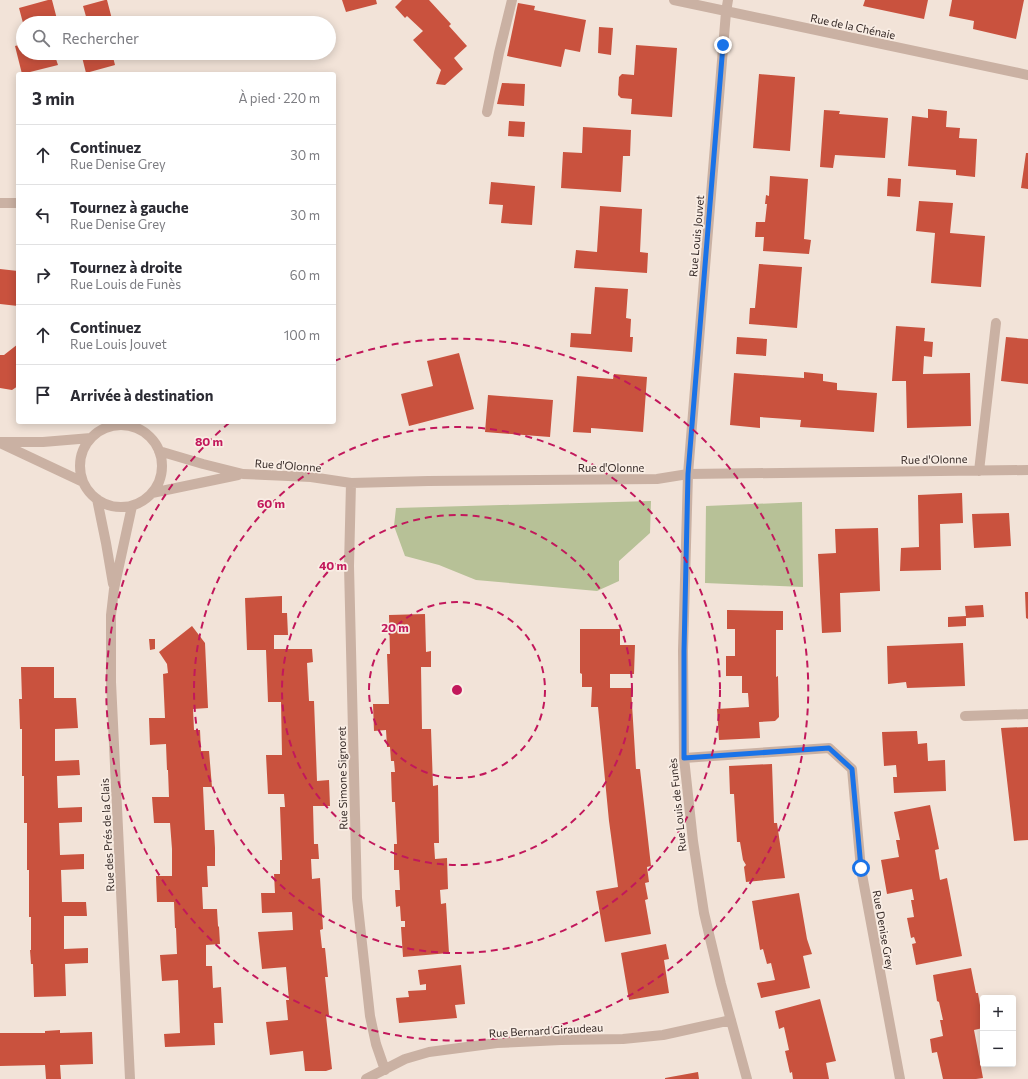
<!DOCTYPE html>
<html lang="fr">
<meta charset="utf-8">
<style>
:root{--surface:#fff;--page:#f7f7f7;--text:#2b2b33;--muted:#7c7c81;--line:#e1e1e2}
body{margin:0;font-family:Commissioner,sans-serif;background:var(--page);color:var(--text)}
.controls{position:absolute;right:12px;bottom:12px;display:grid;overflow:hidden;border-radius:4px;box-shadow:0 2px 10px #0003}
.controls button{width:36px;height:36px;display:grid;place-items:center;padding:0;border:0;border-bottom:1px solid var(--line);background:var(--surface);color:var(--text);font:20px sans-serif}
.stop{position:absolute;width:12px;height:12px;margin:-9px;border:3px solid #1a73e8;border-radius:50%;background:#fff}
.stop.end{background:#1a73e8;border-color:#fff;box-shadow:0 1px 4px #0008}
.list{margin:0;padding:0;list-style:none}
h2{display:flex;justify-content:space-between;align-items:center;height:52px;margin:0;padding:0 16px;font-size:17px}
h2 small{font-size:13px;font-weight:400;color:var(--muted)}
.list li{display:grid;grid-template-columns:26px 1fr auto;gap:12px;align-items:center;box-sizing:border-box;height:60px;padding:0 16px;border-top:1px solid var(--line)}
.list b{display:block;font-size:15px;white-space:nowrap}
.list p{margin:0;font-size:13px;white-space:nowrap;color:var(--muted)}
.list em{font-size:13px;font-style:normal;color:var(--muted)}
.icon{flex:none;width:22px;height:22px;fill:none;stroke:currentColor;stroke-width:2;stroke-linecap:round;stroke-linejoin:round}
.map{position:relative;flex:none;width:1028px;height:1079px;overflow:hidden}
.search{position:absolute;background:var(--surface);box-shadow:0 2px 10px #0003;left:16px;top:16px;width:320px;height:44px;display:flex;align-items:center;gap:10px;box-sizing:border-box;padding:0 14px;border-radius:22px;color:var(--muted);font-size:15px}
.panel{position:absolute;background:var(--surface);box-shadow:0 2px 10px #0003;left:16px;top:72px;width:320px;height:352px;border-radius:4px}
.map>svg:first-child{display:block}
</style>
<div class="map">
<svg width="1028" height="1079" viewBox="0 0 1028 1079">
<rect width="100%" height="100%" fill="#f2e3d8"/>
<path fill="#b7c197" d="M 651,501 L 650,533 L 619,561 L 619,581 L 597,591 L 476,580 L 439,565 L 405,556 L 394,526 L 396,508 Z
M 802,502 L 803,587 L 705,583 L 706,506 Z"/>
<path fill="#c9523e" d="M 48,0 L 52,0 L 58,23 L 23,23 L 19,8 Z
M 105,0 L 107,0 L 113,23 L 79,23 L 87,20 L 83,6 Z
M 342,0 L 376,0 L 377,4 L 346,12 Z
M 402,0 L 429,0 L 451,24 L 449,26 L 467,46 L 454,58 L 463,69 L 445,85 L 436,84 L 441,70 L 413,40 L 423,31 L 407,16 L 405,18 L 395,7 Z
M 865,0 L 928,0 L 924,19 L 863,6 Z
M 952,0 L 1024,0 L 1016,39 L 973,29 L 974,21 L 949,16 Z
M 518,3 L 535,6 L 534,10 L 586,20 L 580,52 L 565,49 L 561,67 L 507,56 Z
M 599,27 L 613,28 L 611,55 L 598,53 Z
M 23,44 L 23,53 L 54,53 L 58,65 L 22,74 L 15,46 Z
M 636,45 L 677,48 L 672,117 L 631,114 L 632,99 L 621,98 L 618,95 L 619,77 L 622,74 L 634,75 Z
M 81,53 L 112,53 L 115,65 L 86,73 Z
M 759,74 L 795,77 L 790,151 L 753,148 Z
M 502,83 L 525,84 L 524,106 L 497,104 Z
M 928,109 L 947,111 L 946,127 L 960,128 L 959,138 L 977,139 L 975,177 L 956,175 L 956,170 L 908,166 L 912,116 L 928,118 Z
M 824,110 L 840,111 L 839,114 L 888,118 L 885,158 L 835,155 L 833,168 L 820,167 Z
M 509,121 L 525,122 L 524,137 L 508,136 Z
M 583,127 L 631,130 L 630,156 L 623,156 L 621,192 L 561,188 L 563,152 L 582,153 Z
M 1026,153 L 1028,153 L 1028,189 L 1021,188 Z
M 770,176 L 808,179 L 804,239 L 811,240 L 809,254 L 763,251 L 764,237 L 755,237 L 756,222 L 765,222 L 767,204 L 765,204 L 766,195 L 769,196 Z
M 888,178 L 901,179 L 900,197 L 887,196 Z
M 491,182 L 535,186 L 532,225 L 501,223 L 503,205 L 489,204 Z
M 919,201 L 953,203 L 950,233 L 985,236 L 981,287 L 931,283 L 935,233 L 916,231 Z
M 600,206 L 642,209 L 640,252 L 648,253 L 647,273 L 574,268 L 576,250 L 597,252 Z
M 759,264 L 802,267 L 797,328 L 749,324 L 750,308 L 755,308 Z
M 0,269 L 18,271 L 18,306 L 0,304 Z
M 595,287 L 628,289 L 626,318 L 631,319 L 630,337 L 633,337 L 632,352 L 570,347 L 571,333 L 591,334 Z
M 896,326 L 925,328 L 924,341 L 933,342 L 932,357 L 924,356 L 923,374 L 970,373 L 971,426 L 907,428 L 906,381 L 892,381 Z
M 737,337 L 767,339 L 766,356 L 736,354 Z
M 1006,337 L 1028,339 L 1028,384 L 1001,381 Z
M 18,344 L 18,386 L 12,390 L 0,388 L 0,355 L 4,355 Z
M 459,353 L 474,409 L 409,426 L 401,394 L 433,386 L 427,361 Z
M 804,372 L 823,374 L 823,381 L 837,383 L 837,390 L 877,393 L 874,432 L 800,427 L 801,420 L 760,417 L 760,428 L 730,425 L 734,373 L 804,378 Z
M 614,374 L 647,377 L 643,432 L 591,428 L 591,433 L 573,432 L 577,376 L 613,379 Z
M 488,395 L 553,400 L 550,437 L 485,432 Z
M 962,493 L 963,523 L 940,524 L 941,570 L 900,571 L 901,548 L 919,547 L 918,495 Z
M 1009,513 L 1011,546 L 974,548 L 972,514 Z
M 878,528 L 880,591 L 840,593 L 841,632 L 822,633 L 818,554 L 836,553 L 835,529 Z
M 1025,592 L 1028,592 L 1028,619 L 1026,618 Z
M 282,596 L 282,613 L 287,613 L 288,635 L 274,635 L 274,649 L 312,649 L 313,662 L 307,663 L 309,701 L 314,701 L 317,781 L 329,780 L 330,806 L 313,806 L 314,844 L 318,844 L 319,859 L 311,859 L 312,879 L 320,878 L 323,929 L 320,930 L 322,948 L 325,948 L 328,977 L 325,977 L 329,1015 L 326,1016 L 332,1069 L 326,1071 L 305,1071 L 303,1051 L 270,1055 L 266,1022 L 288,1020 L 286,1000 L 289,1000 L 286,967 L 262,969 L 258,932 L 293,930 L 292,912 L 262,913 L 261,893 L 275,893 L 274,874 L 280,874 L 280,860 L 282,860 L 280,807 L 285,807 L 284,794 L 268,794 L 266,755 L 282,755 L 281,702 L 268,702 L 266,650 L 247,650 L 245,598 Z
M 983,605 L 984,617 L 966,618 L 966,626 L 948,627 L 948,617 L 966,616 L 965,606 Z
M 727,610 L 783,611 L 783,630 L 776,630 L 776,677 L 778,676 L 779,717 L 775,721 L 759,722 L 760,738 L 719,740 L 717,709 L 749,707 L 748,693 L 742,693 L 742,676 L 726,676 L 726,656 L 735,656 L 735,629 L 727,629 Z
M 425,614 L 426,652 L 431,651 L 431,667 L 421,667 L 422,729 L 431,729 L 433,786 L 438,785 L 439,843 L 434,843 L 435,859 L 447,858 L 448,889 L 440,890 L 441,904 L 446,903 L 449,953 L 403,957 L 401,927 L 405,927 L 405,921 L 401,921 L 400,906 L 396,907 L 395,890 L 400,890 L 399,870 L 394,870 L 394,844 L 397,844 L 395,802 L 392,802 L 391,772 L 395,772 L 394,761 L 391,761 L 390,747 L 387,747 L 386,730 L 374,731 L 373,704 L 389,704 L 387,654 L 390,654 L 389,615 Z
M 192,626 L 205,643 L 208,708 L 193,709 L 194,730 L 200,730 L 201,751 L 209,751 L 212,787 L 203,787 L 205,830 L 214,830 L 215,848 L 215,866 L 207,866 L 208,887 L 202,887 L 203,909 L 217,909 L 218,926 L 219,927 L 220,944 L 206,945 L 206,966 L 212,966 L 213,988 L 221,987 L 223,1023 L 214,1023 L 215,1045 L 165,1047 L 164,1034 L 180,1033 L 178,980 L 162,981 L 160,955 L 177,954 L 176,928 L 175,928 L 174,902 L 157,902 L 156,876 L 172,876 L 172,849 L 170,823 L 154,823 L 152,797 L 169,797 L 168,770 L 167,770 L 166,744 L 150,745 L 149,718 L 165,718 L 163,674 L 168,673 L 167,664 L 159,652 Z
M 580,629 L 620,629 L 620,645 L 635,645 L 634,674 L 610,674 L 610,688 L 631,688 L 636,769 L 640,769 L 651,866 L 647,867 L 649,882 L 645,883 L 648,899 L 645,900 L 651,934 L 605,942 L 596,891 L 618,887 L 609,821 L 598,707 L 591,707 L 592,687 L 582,687 L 582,674 L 580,673 Z
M 149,639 L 155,639 L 155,649 L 150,650 Z
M 963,643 L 965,686 L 907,688 L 906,682 L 888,684 L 887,646 Z
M 21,667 L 54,667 L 54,698 L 76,698 L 78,728 L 55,729 L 55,761 L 79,760 L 80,775 L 57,776 L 58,808 L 82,807 L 82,822 L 59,823 L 60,855 L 84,854 L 84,869 L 61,870 L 62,902 L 86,902 L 87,916 L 64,916 L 64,949 L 88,948 L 88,963 L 65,964 L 66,996 L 34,997 L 33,964 L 31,964 L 30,950 L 31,950 L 31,917 L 29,917 L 29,870 L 27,870 L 27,823 L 24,823 L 24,776 L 22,776 L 22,729 L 20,729 L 19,699 L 22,699 Z
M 1028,727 L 1028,840 L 1014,841 L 1001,728 Z
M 917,731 L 918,744 L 927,743 L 928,761 L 945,760 L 946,791 L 894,793 L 893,777 L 897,777 L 896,765 L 884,766 L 882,732 Z
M 772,764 L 774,823 L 777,823 L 785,878 L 746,882 L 744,867 L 746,865 L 743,860 L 740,842 L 737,842 L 734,794 L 730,794 L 729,766 Z
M 930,805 L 939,849 L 935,850 L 940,880 L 947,878 L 962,956 L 916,965 L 912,944 L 916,943 L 914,937 L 911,938 L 907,918 L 914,917 L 911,900 L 914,900 L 912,889 L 887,894 L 881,860 L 899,857 L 896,840 L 900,840 L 894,812 Z
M 799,893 L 807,939 L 812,954 L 803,956 L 810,988 L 761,998 L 757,983 L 775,980 L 771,963 L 767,964 L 763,949 L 760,950 L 752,901 Z
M 666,944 L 669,959 L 664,960 L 669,993 L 629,1000 L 621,953 Z
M 461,965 L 465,1004 L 455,1005 L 457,1018 L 399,1023 L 396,998 L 409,997 L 408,991 L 426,990 L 426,984 L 420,985 L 418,970 Z
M 971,968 L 976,993 L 978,993 L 983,1023 L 983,1028 L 974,1030 L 983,1078 L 976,1079 L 943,1079 L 937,1052 L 932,1053 L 930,1039 L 943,1036 L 940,1020 L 943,1020 L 939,1002 L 937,1001 L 933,975 Z
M 820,999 L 836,1061 L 826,1063 L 829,1079 L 793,1079 L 792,1072 L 790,1073 L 785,1051 L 789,1050 L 784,1027 L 779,1029 L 775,1011 Z
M 60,1030 L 60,1033 L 92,1032 L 93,1064 L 60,1065 L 61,1079 L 46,1079 L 45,1065 L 0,1066 L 0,1033 L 45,1033 L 45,1031 Z
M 698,1072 L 699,1079 L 665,1079 L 665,1078 Z"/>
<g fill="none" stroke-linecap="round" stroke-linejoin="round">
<path stroke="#cab1a3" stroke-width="10" d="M 674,0 L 1028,75
M 728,0 L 726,12 L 688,474 L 683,651 L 684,758 L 693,841 L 704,913 L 721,984 L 747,1079
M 487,112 L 499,53 L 512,0
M 0,203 L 18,203
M80 466a41 41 0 1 1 82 0a41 41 0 1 1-82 0Z
M 1,442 L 43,442 L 91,438
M 0,443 L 83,482
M 159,451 L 203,464 L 243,474 L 311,477 L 351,483 L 428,481 L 657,479 L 688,474 L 1028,470
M 979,471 L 996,323
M 351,483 L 349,566 L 357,898 L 370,1016 L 376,1044 L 385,1070
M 152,493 L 238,475
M 97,499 L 106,543 L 113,584
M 965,716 L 1028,714
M 684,758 L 829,748 L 852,769 L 861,869 L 900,1079
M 130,1079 L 111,682 L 111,615 L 114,589 L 132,506
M 366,1079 L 405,1059 L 429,1052 L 497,1043 L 561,1040 L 623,1039 L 663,1035 L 731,1020"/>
</g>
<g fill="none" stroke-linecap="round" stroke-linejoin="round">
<path stroke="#1a73e8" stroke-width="5" d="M 723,45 L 688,474 L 684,651 L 684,758 L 829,748 L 852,769 L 861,868"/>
</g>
<g fill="none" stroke="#c2185b" stroke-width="2" stroke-dasharray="7 5">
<circle cx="457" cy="690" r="88"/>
<circle cx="457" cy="690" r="175"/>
<circle cx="457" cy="690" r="263"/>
<path d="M334 361A351 351 0 1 1 229 423"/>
</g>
<g text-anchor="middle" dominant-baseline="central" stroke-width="3.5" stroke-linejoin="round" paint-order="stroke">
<g font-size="11" fill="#352926" stroke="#f9ede4">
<text transform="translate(853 26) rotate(12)">Rue de la Chénaie</text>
<text transform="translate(696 236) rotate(-85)">Rue Louis Jouvet</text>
<text transform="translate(934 459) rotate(-1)">Rue d'Olonne</text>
<text transform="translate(288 465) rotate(4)">Rue d'Olonne</text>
<text x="611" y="467">Rue d'Olonne</text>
<text transform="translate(342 778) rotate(-91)">Rue Simone Signoret</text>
<text transform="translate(677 805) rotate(-96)">Rue Louis de Funès</text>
<text transform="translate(107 835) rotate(-93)">Rue des Prés de la Clais</text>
<text transform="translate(884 930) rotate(80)">Rue Denise Grey</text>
<text transform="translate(546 1030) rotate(-3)">Rue Bernard Giraudeau</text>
</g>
</g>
<circle cx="457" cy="690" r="6" fill="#c2185b" stroke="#f9ede4" stroke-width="2"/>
<g font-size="12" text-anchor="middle" font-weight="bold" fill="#c2185b" stroke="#f9ede4" stroke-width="3.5" stroke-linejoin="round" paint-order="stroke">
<text x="209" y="446">80 m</text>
<text x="271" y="508">60 m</text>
<text x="333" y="570">40 m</text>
<text x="395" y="632">20 m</text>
</g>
</svg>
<div class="controls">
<button>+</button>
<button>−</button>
</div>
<div class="stop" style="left:861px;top:868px"></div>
<div class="stop end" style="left:723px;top:45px"></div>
<div class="search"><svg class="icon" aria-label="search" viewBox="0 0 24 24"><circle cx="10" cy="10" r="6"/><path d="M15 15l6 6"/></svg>Rechercher</div>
<section class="panel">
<h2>3 min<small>À pied · 220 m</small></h2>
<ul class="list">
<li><svg class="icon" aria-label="ahead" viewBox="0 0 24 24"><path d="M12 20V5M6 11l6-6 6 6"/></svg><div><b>Continuez</b><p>Rue Denise Grey</p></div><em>30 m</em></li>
<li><svg class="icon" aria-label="left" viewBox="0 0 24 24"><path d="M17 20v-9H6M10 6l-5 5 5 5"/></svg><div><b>Tournez à gauche</b><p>Rue Denise Grey</p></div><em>30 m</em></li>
<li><svg class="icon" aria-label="right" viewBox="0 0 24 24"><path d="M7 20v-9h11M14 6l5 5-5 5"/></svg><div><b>Tournez à droite</b><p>Rue Louis de Funès</p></div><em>60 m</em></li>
<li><svg class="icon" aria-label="ahead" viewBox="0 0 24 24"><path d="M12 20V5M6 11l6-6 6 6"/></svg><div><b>Continuez</b><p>Rue Louis Jouvet</p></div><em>100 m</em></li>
<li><svg class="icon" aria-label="arrive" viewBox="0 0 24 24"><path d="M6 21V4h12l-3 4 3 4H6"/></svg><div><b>Arrivée à destination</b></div></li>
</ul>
</section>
</div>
